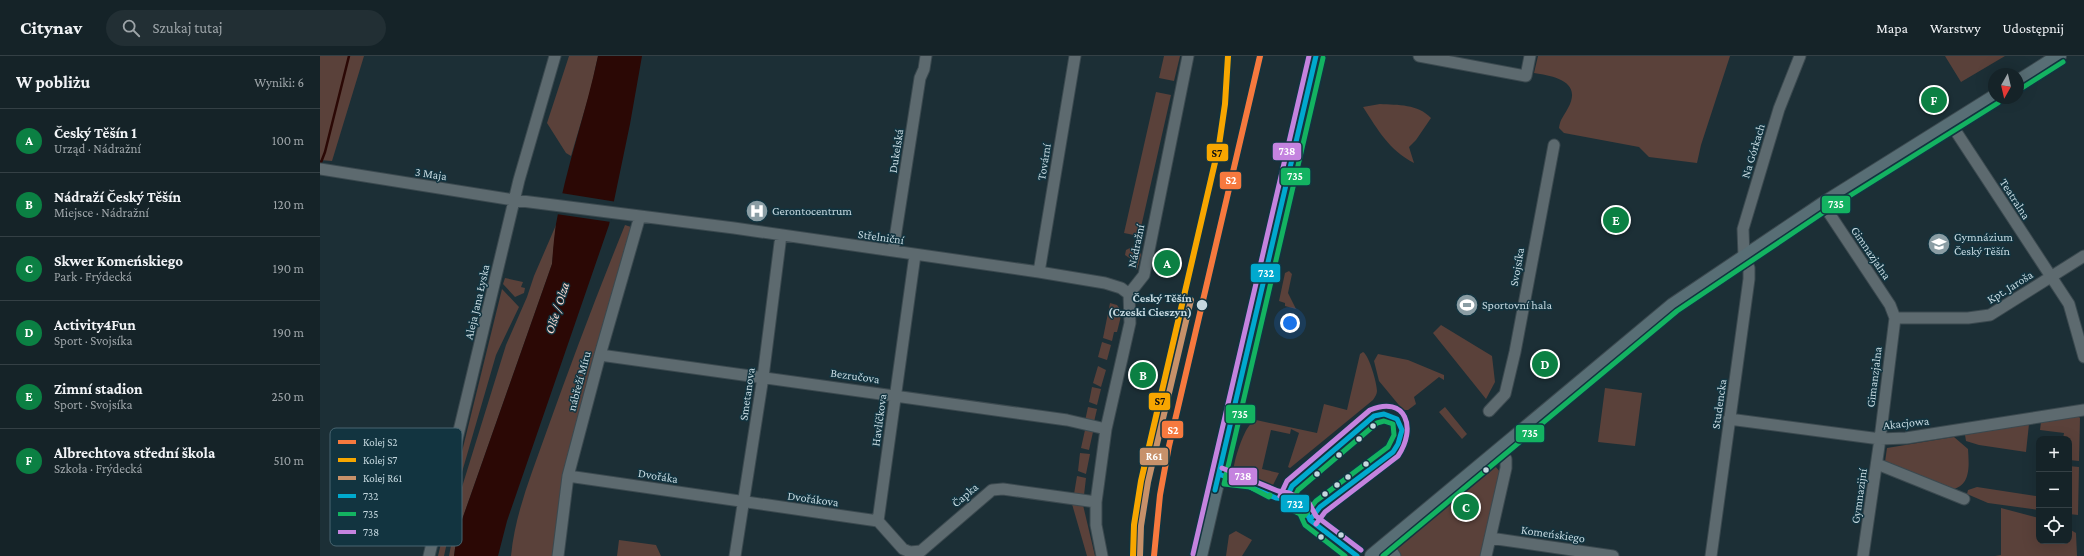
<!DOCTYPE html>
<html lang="pl">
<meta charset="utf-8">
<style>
:root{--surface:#152328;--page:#222f34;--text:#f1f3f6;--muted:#9da4a8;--line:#344045;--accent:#0b8043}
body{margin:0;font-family:"Crimson Pro",serif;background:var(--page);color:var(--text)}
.controls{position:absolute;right:12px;bottom:12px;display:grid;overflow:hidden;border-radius:8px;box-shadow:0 4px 16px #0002}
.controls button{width:36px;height:36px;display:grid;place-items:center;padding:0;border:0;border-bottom:1px solid var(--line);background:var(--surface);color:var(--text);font:20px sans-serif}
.compass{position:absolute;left:1668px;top:12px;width:36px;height:36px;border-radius:50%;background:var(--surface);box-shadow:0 4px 16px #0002;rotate:188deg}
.you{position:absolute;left:970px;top:267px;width:14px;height:14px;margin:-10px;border:3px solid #fff;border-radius:50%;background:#1a73e8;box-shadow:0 0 0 6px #1a73e833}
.badge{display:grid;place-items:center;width:26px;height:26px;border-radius:50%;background:var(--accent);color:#fff;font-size:13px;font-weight:700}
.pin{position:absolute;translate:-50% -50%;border:2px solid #fff;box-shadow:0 1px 4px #0006}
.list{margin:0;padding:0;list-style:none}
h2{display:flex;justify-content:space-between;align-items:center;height:52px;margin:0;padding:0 16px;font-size:17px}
h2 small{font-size:13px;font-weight:400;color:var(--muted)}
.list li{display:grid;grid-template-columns:26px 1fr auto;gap:12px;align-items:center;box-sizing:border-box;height:64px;padding:0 16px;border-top:1px solid var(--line)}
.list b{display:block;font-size:15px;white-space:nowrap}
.list p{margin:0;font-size:13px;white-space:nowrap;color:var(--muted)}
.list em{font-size:13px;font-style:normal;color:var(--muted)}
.icon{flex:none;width:22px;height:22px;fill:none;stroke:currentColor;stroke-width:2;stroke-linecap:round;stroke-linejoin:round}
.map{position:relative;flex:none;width:1764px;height:500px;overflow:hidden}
header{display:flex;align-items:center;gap:24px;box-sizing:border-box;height:56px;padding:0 20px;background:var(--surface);border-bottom:1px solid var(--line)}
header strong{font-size:19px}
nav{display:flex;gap:22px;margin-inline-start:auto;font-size:14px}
.search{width:280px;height:36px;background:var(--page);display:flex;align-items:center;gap:10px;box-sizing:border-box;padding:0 14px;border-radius:22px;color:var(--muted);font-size:15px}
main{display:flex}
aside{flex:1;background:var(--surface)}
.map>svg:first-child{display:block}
</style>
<header>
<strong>Citynav</strong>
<div class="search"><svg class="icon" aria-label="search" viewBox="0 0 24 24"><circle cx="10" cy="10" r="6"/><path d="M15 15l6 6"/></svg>Szukaj tutaj</div>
<nav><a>Mapa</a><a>Warstwy</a><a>Udostępnij</a></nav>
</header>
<main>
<aside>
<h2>W pobliżu<small>Wyniki: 6</small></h2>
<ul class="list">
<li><span class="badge">A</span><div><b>Český Těšín 1</b><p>Urząd · Nádražní</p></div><em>100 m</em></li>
<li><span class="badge">B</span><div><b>Nádraží Český Těšín</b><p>Miejsce · Nádražní</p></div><em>120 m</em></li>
<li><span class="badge">C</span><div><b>Skwer Komeńskiego</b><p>Park · Frýdecká</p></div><em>190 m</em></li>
<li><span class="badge">D</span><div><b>Activity4Fun</b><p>Sport · Svojsíka</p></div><em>190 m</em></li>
<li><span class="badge">E</span><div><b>Zimní stadion</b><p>Sport · Svojsíka</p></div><em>250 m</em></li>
<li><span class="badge">F</span><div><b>Albrechtova střední škola</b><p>Szkoła · Frýdecká</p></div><em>510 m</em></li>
</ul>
</aside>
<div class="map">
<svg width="1764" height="500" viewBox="0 0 1764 500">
<rect width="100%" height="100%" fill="#1c2f36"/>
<path fill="#5a413a" d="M 0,0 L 44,0 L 12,105 L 0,104 Z
M 249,0 L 278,0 L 270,36 L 251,100 L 246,97 L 227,67 Z
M 844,0 L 860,0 L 854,25 L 839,22 Z
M 1218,0 L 1410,0 L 1381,89 L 1377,107 L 1329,101 L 1319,91 L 1244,77 L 1239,72 C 1240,63 1244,60 1248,52 C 1263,25 1233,20 1214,17 Z
M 1625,0 L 1685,0 L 1641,26 Z
M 836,36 L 851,39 L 819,180 L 804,177 Z
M 1060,48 C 1078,49 1098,48 1111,62 L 1096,84 L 1089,91 L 1094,107 C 1069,94 1058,74 1043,51 Z
M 236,169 L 232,208 L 137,478 L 134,500 L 129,500 L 142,431 L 186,289 L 207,241 L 214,220 Z
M 305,169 L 314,172 L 244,417 L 233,500 L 191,500 C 195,457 212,417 226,377 C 251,307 277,238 305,169 Z
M 814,190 L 819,193 L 821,199 L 817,214 L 814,209 L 814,205 L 805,199 L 806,194 Z
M 969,215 L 972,218 L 968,237 L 976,253 L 965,250 L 965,247 L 959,245 L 965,217 Z
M 185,222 L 203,226 L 201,231 L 205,232 L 204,237 L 195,241 L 183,228 Z
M 182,233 L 199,251 L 176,299 L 140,423 L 135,424 Z
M 790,247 L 797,249 L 802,256 L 797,276 L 794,276 L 792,285 L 783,282 Z
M 1121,269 L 1172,300 L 1175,326 L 1166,343 L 1113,277 Z
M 782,286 L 791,289 L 787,304 L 778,301 Z
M 1043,296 C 1049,299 1057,327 1057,335 C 1057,338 1055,341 1053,344 L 970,412 L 968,411 L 979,377 L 971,373 L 970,378 L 951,374 L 942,413 L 959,417 L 951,433 L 914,416 C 912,409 923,377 929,370 C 930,368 934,366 936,364 L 997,377 L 1004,348 L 1027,354 L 1040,298 Z
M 1058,298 L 1088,304 L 1124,319 L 1124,324 L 1119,321 L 1094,341 L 1096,348 L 1088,354 L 1083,354 L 1059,325 L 1054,305 Z
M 778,310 L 786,314 L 781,331 L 773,327 Z
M 772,331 L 781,333 L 777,349 L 769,346 Z
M 1285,332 L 1322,337 L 1315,390 L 1278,386 Z
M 768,351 L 777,353 L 774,366 L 765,365 Z
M 1125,351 L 1147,378 L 1142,383 L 1119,356 Z
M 1758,360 L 1760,362 L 1759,405 L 1749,404 L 1749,383 L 1743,383 L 1744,377 L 1720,374 L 1721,366 Z
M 1709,368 L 1706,396 L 1659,389 L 1646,385 L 1645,379 Z
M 765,374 L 773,376 L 769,394 L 761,392 Z
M 1634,381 L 1648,393 C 1649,409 1651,428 1634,433 L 1565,406 L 1567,392 Z
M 760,397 L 770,398 L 766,418 L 758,415 Z
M 1167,410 L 1175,410 L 1181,417 L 1162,500 L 1081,500 L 1078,497 L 1078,486 Z
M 1749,410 L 1759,411 L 1758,459 L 1749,458 Z
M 757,420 L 766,422 L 764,439 L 754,438 Z
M 135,428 L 140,428 L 124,500 L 118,500 Z
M 1657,431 L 1716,440 L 1719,439 L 1719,454 L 1668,447 L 1647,438 L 1648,434 Z
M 752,448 L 763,449 L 775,500 L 767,500 Z
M 962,448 L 981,457 L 981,459 L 961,451 Z
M 1681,452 L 1719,462 L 1719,485 L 1749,485 L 1749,473 L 1756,477 L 1757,500 L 1675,500 L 1681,499 Z
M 916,475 L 932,484 L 922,500 L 906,500 L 909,479 Z
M 299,484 L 336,489 L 341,500 L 297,500 Z"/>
<path fill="#2b0805" d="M 278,0 L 322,0 L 310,68 L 289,169 L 187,465 L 178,500 L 134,500 L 137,478 L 232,208 C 233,195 234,181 236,168 C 246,111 266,57 278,0 Z"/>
<path fill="#1c2f36" d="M 241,137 L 297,146 L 291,166 L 236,158 Z"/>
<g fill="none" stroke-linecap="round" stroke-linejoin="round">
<path stroke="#2b0805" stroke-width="2.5" d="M 0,109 L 5,96 L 29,0"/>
<g stroke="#3b494f" stroke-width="13">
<path id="minor" d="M 1099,0 L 1206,20 L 1210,0
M 1631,68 L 1749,248 L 1764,301
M 0,113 L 194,144 L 414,172 L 719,216 L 785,227 L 801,232 L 809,238
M 1503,148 L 1570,249 L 1575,262 L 1560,383 L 1543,500
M 573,195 L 600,22 L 604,13 L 606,0
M 719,216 L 755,0
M 809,238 L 824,219 L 868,0
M 1575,262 L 1648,262 L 1670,259 L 1764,200
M 280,299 L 747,364 L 786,373
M 1169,355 L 1185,338 L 1195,296 L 1234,89
M 1409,363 L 1560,383 L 1586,382 L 1764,354
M 1557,408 L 1644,443
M 248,420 L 558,465
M 1170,482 L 1293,500
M 1067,488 L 1075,500
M 590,496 L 583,493 L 558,465 L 595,199
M 590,496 L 601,495 L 672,434 L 683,433 L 776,446
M 109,500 L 199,124 L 235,0
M 238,500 L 248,420 L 280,299 L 320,160
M 415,500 L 443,321 L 461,179
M 782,500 L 776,469 L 776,446 L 786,373 L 810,267 L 809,238
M 1166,500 L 1186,412 L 1186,403 L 1179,394
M 1391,500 L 1429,223 L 1429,212 L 1424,201 L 1423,173 L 1459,53 L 1480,0"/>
</g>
<g stroke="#3b494f" stroke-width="16">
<path id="major" d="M 1698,26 L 1739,0
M 880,500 L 996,0
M 1052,500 L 1353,249 L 1503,148 L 1674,41"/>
</g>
<use href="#minor" stroke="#5d6a6f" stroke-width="11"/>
<use href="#major" stroke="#586e75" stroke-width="14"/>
<g stroke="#123440" stroke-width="8">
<path id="bus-1" d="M 899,418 L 956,442 L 966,443 L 985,453 L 990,464 L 1037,500
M 895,434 L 996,0
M 966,443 L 972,430 L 1054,360 L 1064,358 L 1077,363 L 1082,374 L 1078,388 L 1073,396 L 1000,451 L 990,464"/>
</g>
<g stroke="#123440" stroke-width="8">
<path id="bus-2" d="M 1702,32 L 1743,6
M 950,439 L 949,441 L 930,431 L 904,428 L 1003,2
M 972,446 L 978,434 L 1057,367 L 1064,365 L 1073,368 L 1074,379 L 1068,391 L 996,445 L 984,460
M 970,453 L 980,458 L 985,469 L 1025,500
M 1063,500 L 1357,255 L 1507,154 L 1678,47"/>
</g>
<g stroke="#123440" stroke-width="8">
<path id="bus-3" d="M 902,412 L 958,435 L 969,437 L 989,447 L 996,460 L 1041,494
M 960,440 L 967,425 L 1050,354 C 1086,339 1097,372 1078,400 L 1005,456 L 996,468
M 873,498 L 989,0"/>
</g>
<use href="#bus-1" stroke="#00a9ce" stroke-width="5"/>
<use href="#bus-2" stroke="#13b361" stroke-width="5"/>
<use href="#bus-3" stroke="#c483df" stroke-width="5"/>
<g stroke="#123440" stroke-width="9">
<path id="rail-1" d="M 834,500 L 840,439 L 849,390 L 940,0"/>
</g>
<g stroke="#123440" stroke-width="9">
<path id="rail-2" d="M 813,500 L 814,469 L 821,425 L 899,89 L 905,48 L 908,0"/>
</g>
<g stroke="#123440" stroke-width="9">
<path id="rail-3" d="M 820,500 L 821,470 L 828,426 L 871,244"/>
</g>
<use href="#rail-1" stroke="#f6793e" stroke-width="6"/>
<use href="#rail-2" stroke="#f7a600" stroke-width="6"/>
<use href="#rail-3" stroke="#c7916a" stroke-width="6"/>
</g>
<defs>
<g id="hospital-disc" transform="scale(1.15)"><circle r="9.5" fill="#8a9da4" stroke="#123440"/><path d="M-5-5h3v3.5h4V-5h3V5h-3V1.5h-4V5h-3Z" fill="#fff"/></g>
<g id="university-disc" transform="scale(1.15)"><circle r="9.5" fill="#8a9da4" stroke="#123440"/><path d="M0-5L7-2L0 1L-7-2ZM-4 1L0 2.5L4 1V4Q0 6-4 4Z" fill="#fff"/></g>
<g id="stadium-disc" transform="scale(1.15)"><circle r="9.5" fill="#8a9da4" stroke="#123440"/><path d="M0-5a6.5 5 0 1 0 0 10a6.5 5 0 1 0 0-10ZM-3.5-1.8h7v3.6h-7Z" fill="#fff"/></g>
</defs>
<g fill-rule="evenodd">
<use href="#hospital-disc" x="437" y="155"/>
<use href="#university-disc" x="1619" y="188"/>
<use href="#stadium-disc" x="1147" y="249"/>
</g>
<g fill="#c5d8df" stroke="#123440" stroke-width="1.5">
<circle cx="882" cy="249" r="6"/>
<circle cx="1053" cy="370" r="3.5"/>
<circle cx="1039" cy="383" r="3.5"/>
<circle cx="1019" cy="399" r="3.5"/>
<circle cx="1046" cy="408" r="3.5"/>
<circle cx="1166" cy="414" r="3.5"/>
<circle cx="997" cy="418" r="3.5"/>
<circle cx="1028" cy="421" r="3.5"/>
<circle cx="1017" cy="429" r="3.5"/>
<circle cx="1005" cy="438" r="3.5"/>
<circle cx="1021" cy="479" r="3.5"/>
<circle cx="1001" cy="481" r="3.5"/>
</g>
<g text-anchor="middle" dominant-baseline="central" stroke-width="3" stroke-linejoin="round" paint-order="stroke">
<g font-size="12" fill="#c5d8df" stroke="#123440">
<text transform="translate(576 95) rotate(-81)">Dukelská</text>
<text transform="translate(1433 95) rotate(-73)">Na Górkach</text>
<text transform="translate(724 106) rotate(-81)">Tovární</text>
<text transform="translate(111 118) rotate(9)">3 Maja</text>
<text transform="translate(1695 143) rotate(57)">Teatralna</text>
<text transform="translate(561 181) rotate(8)">Střelniční</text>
<text transform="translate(816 190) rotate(-78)">Nádražní</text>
<text transform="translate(1551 197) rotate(56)">Gimnazjalna</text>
<text transform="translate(1197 211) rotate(-80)">Svojsíka</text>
<text transform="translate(1690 231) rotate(-32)">Kpt. Jaroša</text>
<text transform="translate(157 246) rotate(-77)">Aleja Jana Łyska</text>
<text transform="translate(535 320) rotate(8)">Bezručova</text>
<text transform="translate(1554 321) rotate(-83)">Gimanzjalna</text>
<text transform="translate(259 325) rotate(-75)">nábřeží Míru</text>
<text transform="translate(427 338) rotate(-82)">Smetanova</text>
<text transform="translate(1399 348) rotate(-82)">Studencka</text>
<text transform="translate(559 364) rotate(-82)">Havlíčkova</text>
<text transform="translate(1586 367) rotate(-6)">Akacjowa</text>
<text transform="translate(338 420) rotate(9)">Dvořáka</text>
<text transform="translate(645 439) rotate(-40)">Čapka</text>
<text transform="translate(1539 440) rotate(-82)">Gymnazijní</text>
<text transform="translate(493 443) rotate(8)">Dvořákova</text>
<text transform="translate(1233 478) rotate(8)">Komeńskiego</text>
</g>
<g font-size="12" fill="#c5d8df" stroke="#123440" text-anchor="start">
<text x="452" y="155">Gerontocentrum</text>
<text x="1634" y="181">Gymnázium<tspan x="1634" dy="14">Český Těšín</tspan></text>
<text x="1162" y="249">Sportovní hala</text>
</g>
<g font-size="12" font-weight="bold" fill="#c5d8df" stroke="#123440" text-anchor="end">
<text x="872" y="242">Český Těšín<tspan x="872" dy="14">(Czeski Cieszyn)</tspan></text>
</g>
<g font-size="13" font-style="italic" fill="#fcdad1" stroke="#123440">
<text transform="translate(237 252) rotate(-72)">Olše / Olza</text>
</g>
</g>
<rect x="10" y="372" width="132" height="118" rx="6" fill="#123440" stroke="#486570" stroke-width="1"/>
<rect x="18" y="384" width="18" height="4" fill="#f6793e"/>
<rect x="18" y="402" width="18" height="4" fill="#f7a600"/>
<rect x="18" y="420" width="18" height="4" fill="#c7916a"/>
<rect x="18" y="438" width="18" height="4" fill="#00a9ce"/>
<rect x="18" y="456" width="18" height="4" fill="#13b361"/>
<rect x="18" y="474" width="18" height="4" fill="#c483df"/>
<g font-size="11" fill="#c5d8df">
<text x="43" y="390">Kolej S2</text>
<text x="43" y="408">Kolej S7</text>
<text x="43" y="426">Kolej R61</text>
<text x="43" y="444">732</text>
<text x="43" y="462">735</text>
<text x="43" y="480">738</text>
</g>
<g stroke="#123440" stroke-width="1.5">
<rect x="952" y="86" width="30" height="19" rx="4" fill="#c483df"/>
<rect x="886" y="87" width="23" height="19" rx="4" fill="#f7a600"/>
<rect x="960" y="111" width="31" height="19" rx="4" fill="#13b361"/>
<rect x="899" y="115" width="23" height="19" rx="4" fill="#f6793e"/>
<rect x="1501" y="139" width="30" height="19" rx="4" fill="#13b361"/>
<rect x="930" y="207" width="31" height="20" rx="4" fill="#00a9ce"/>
<rect x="828" y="336" width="23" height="19" rx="4" fill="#f7a600"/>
<rect x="905" y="348" width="31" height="20" rx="4" fill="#13b361"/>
<rect x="841" y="364" width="23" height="19" rx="4" fill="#f6793e"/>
<rect x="1195" y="368" width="30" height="19" rx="4" fill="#13b361"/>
<rect x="819" y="391" width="30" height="19" rx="4" fill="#c7916a"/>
<rect x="908" y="411" width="30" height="19" rx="4" fill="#c483df"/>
<rect x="960" y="438" width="30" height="19" rx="4" fill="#00a9ce"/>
</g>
<g font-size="11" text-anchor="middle" font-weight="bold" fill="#fff">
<text x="967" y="99">738</text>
<text x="975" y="124">735</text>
<text x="911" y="128">S2</text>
<text x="1516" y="152">735</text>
<text x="946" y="221">732</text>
<text x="920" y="362">735</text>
<text x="853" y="378">S2</text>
<text x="1210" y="381">735</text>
<text x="834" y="404">R61</text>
<text x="923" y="424">738</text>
<text x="975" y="452">732</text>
</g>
<g font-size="11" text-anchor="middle" font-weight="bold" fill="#111">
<text x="897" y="101">S7</text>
<text x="840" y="349">S7</text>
</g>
</svg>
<div class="controls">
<button>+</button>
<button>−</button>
<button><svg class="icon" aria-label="locate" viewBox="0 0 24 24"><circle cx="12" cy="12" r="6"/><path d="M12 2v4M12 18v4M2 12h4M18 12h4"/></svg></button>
</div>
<svg class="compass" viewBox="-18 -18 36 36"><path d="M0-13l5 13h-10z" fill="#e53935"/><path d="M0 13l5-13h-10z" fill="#9da4a8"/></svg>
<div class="you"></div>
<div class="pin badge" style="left:847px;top:207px">A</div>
<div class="pin badge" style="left:823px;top:319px">B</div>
<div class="pin badge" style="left:1146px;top:451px">C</div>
<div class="pin badge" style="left:1225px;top:308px">D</div>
<div class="pin badge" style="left:1296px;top:164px">E</div>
<div class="pin badge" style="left:1614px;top:44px">F</div>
</div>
</main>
